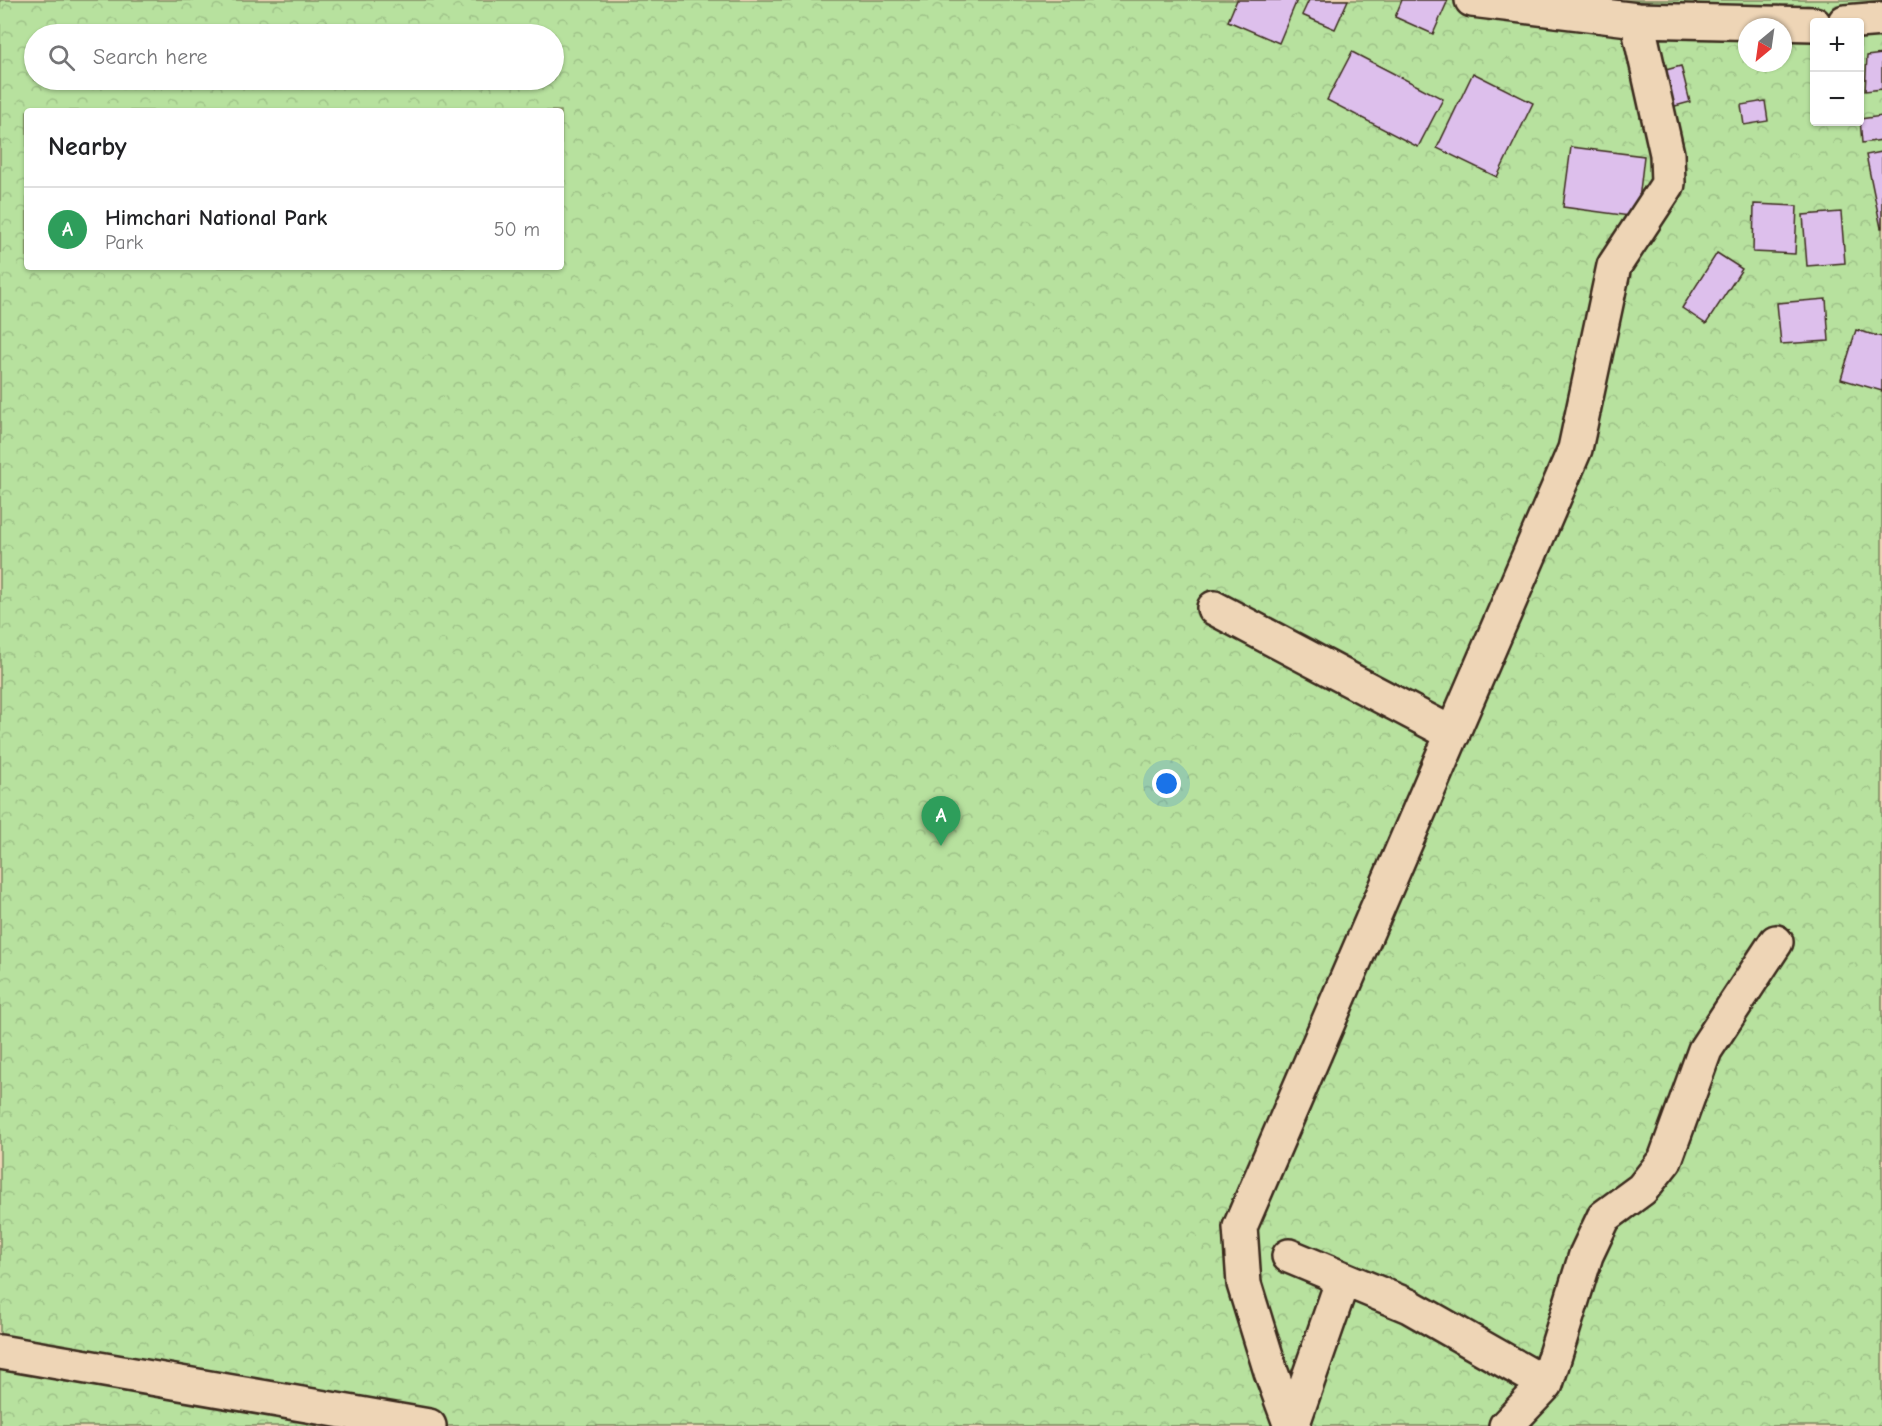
<!DOCTYPE html>
<meta charset="utf-8">
<style>
:root{--surface:#fff;--page:#f2f2f2;--text:#202124;--muted:#757577;--line:#e0e0e0;--accent:#2563eb}
body{margin:0;font-family:"Comic Neue",sans-serif;background:var(--page);color:var(--text)}
.controls{position:absolute;right:18px;top:18px;display:grid;overflow:hidden;border-radius:6px;box-shadow:0 2px 4px #0004}
.controls button{width:54px;height:54px;display:grid;place-items:center;padding:0;border:0;border-bottom:2px solid var(--line);background:var(--surface);color:var(--text);font:30px sans-serif}
.compass{position:absolute;left:1738px;top:18px;width:54px;height:54px;border-radius:50%;background:var(--surface);box-shadow:0 2px 4px #0004;rotate:209deg}
.you{position:absolute;left:1167px;top:784px;width:21px;height:21px;margin:-15px;border:4px solid #fff;border-radius:50%;background:#1a73e8;box-shadow:0 0 0 9px #1a73e833}
.badge{display:grid;place-items:center;width:39px;height:39px;border-radius:50%;background:var(--accent);color:#fff;font-size:20px;font-weight:700}
.pin{position:absolute;translate:-50% -50px;filter:drop-shadow(0 2px 3px #0008)}
.pin::after{content:'';position:absolute;top:32px;width:21px;height:18px;background:inherit;clip-path:polygon(0 0,100% 0,50% 100%)}
.list{margin:0;padding:0;list-style:none}
h2{display:flex;justify-content:space-between;align-items:center;height:78px;margin:0;padding:0 24px;font-size:26px}
h2 small{font-size:20px;font-weight:400;color:var(--muted)}
.list li{display:grid;grid-template-columns:39px 1fr auto;gap:18px;align-items:center;box-sizing:border-box;height:84px;padding:0 24px;border-top:2px solid var(--line)}
.list b{display:block;font-size:22px;white-space:nowrap}
.list p{margin:0;font-size:20px;white-space:nowrap;color:var(--muted)}
.list em{font-size:20px;font-style:normal;color:var(--muted)}
.icon{flex:none;width:33px;height:33px;fill:none;stroke:currentColor;stroke-width:2;stroke-linecap:round;stroke-linejoin:round}
.map{position:relative;flex:none;width:1882px;height:1426px;overflow:hidden}
.search{position:absolute;background:var(--surface);box-shadow:0 2px 4px #0004;left:24px;top:24px;width:540px;height:66px;display:flex;align-items:center;gap:15px;box-sizing:border-box;padding:0 21px;border-radius:33px;color:var(--muted);font-size:22px}
.panel{position:absolute;background:var(--surface);box-shadow:0 2px 4px #0004;left:24px;top:108px;width:540px;height:162px;border-radius:6px}
.map>svg:first-child{display:block}
</style>
<div class="map">
<svg width="1882" height="1426" viewBox="0 0 1882 1426">
<defs>
<pattern id="park-crowns" width="20" height="18" patternUnits="userSpaceOnUse" patternTransform="scale(1.5)"><rect width="20" height="18" fill="#b7e19e"/><path d="M2 6a3 3 0 1 1 6 0M12 15a3 3 0 1 1 6 0" fill="none" stroke="#9ec188"/></pattern>
</defs>
<rect width="100%" height="100%" fill="#eed5b6"/>
<filter id="ink" filterUnits="userSpaceOnUse"><feTurbulence type="fractalNoise" baseFrequency=".0167" numOctaves="2"/><feDisplacementMap in="SourceGraphic" scale="12" xChannelSelector="R" yChannelSelector="G"/><feConvolveMatrix kernelMatrix="1 2 1 2 8 2 1 2 1" color-interpolation-filters="sRGB"/></filter>
<g filter="url(#ink)">
<path fill="url(#park-crowns)" stroke="#79865e" stroke-width="1.5" fill-rule="evenodd" d="M 0,0 L 1882,0 L 1882,1426 L 0,1426 ZM 1814,22 L 1860,22 L 1860,122 L 1814,122 ZM 1747,27 L 1783,27 L 1783,63 L 1747,63 ZM 34,34 L 554,34 L 554,80 L 34,80 ZM 27,111 L 561,111 L 561,267 L 27,267 Z"/>
<path fill="#ddbfec" stroke="#3b2a1e" stroke-width="1.5" d="M 1237,0 L 1297,0 L 1279,43 L 1228,21 Z
M 1309,0 L 1348,0 L 1335,29 L 1302,15 Z
M 1402,0 L 1448,0 L 1433,34 L 1395,17 Z
M 1352,52 L 1443,99 L 1418,147 L 1327,100 Z
M 1882,54 L 1882,89 L 1865,91 L 1867,56 Z
M 1681,66 L 1690,102 L 1653,112 L 1643,76 Z
M 1473,73 L 1533,103 L 1497,177 L 1437,148 Z
M 1765,101 L 1768,121 L 1744,125 L 1741,105 Z
M 1882,116 L 1882,140 L 1862,143 L 1860,119 Z
M 1571,147 L 1644,156 L 1637,217 L 1563,207 Z
M 1882,152 L 1882,228 L 1881,228 L 1866,155 Z
M 1754,204 L 1797,206 L 1795,254 L 1753,252 Z
M 1841,212 L 1845,263 L 1807,266 L 1803,215 Z
M 1717,253 L 1742,269 L 1706,324 L 1682,308 Z
M 1826,299 L 1829,341 L 1781,344 L 1777,303 Z
M 1856,330 L 1882,337 L 1882,391 L 1841,379 Z"/>
<g fill="none" stroke-linecap="round" stroke-linejoin="round">
<g stroke="#3b2a1e" stroke-width="38">
<path id="minor" d="M 1472,0 L 1637,20 L 1814,24
M 1845,22 L 1882,19
M 1214,608 L 1453,734
M 1289,1256 L 1409,1306 L 1546,1384
M 0,1352 L 429,1426
M 1291,1426 L 1271,1372 L 1244,1284 L 1240,1227 L 1575,449 L 1614,266 L 1668,184 L 1667,154 L 1637,20
M 1292,1426 L 1343,1279
M 1506,1426 L 1546,1384 L 1586,1255 L 1604,1217 L 1642,1189 L 1665,1160 L 1705,1050 L 1776,942"/>
</g>
<use href="#minor" stroke="#eed5b6" stroke-width="33"/>
</g>
</g>
</svg>
<div class="controls">
<button>+</button>
<button>−</button>
</div>
<svg class="compass" viewBox="-18 -18 36 36"><path d="M0-13l5 13h-10z" fill="#e53935"/><path d="M0 13l5-13h-10z" fill="#757577"/></svg>
<div class="you"></div>
<div class="pin badge" style="left:941px;top:846px;background:#2e9e5b">A</div>
<div class="search"><svg class="icon" aria-label="search" viewBox="0 0 24 24"><circle cx="10" cy="10" r="6"/><path d="M15 15l6 6"/></svg>Search here</div>
<section class="panel">
<h2>Nearby<small></small></h2>
<ul class="list">
<li><span class="badge" style="background:#2e9e5b">A</span><div><b>Himchari National Park</b><p>Park</p></div><em>50 m</em></li>
</ul>
</section>
</div>
